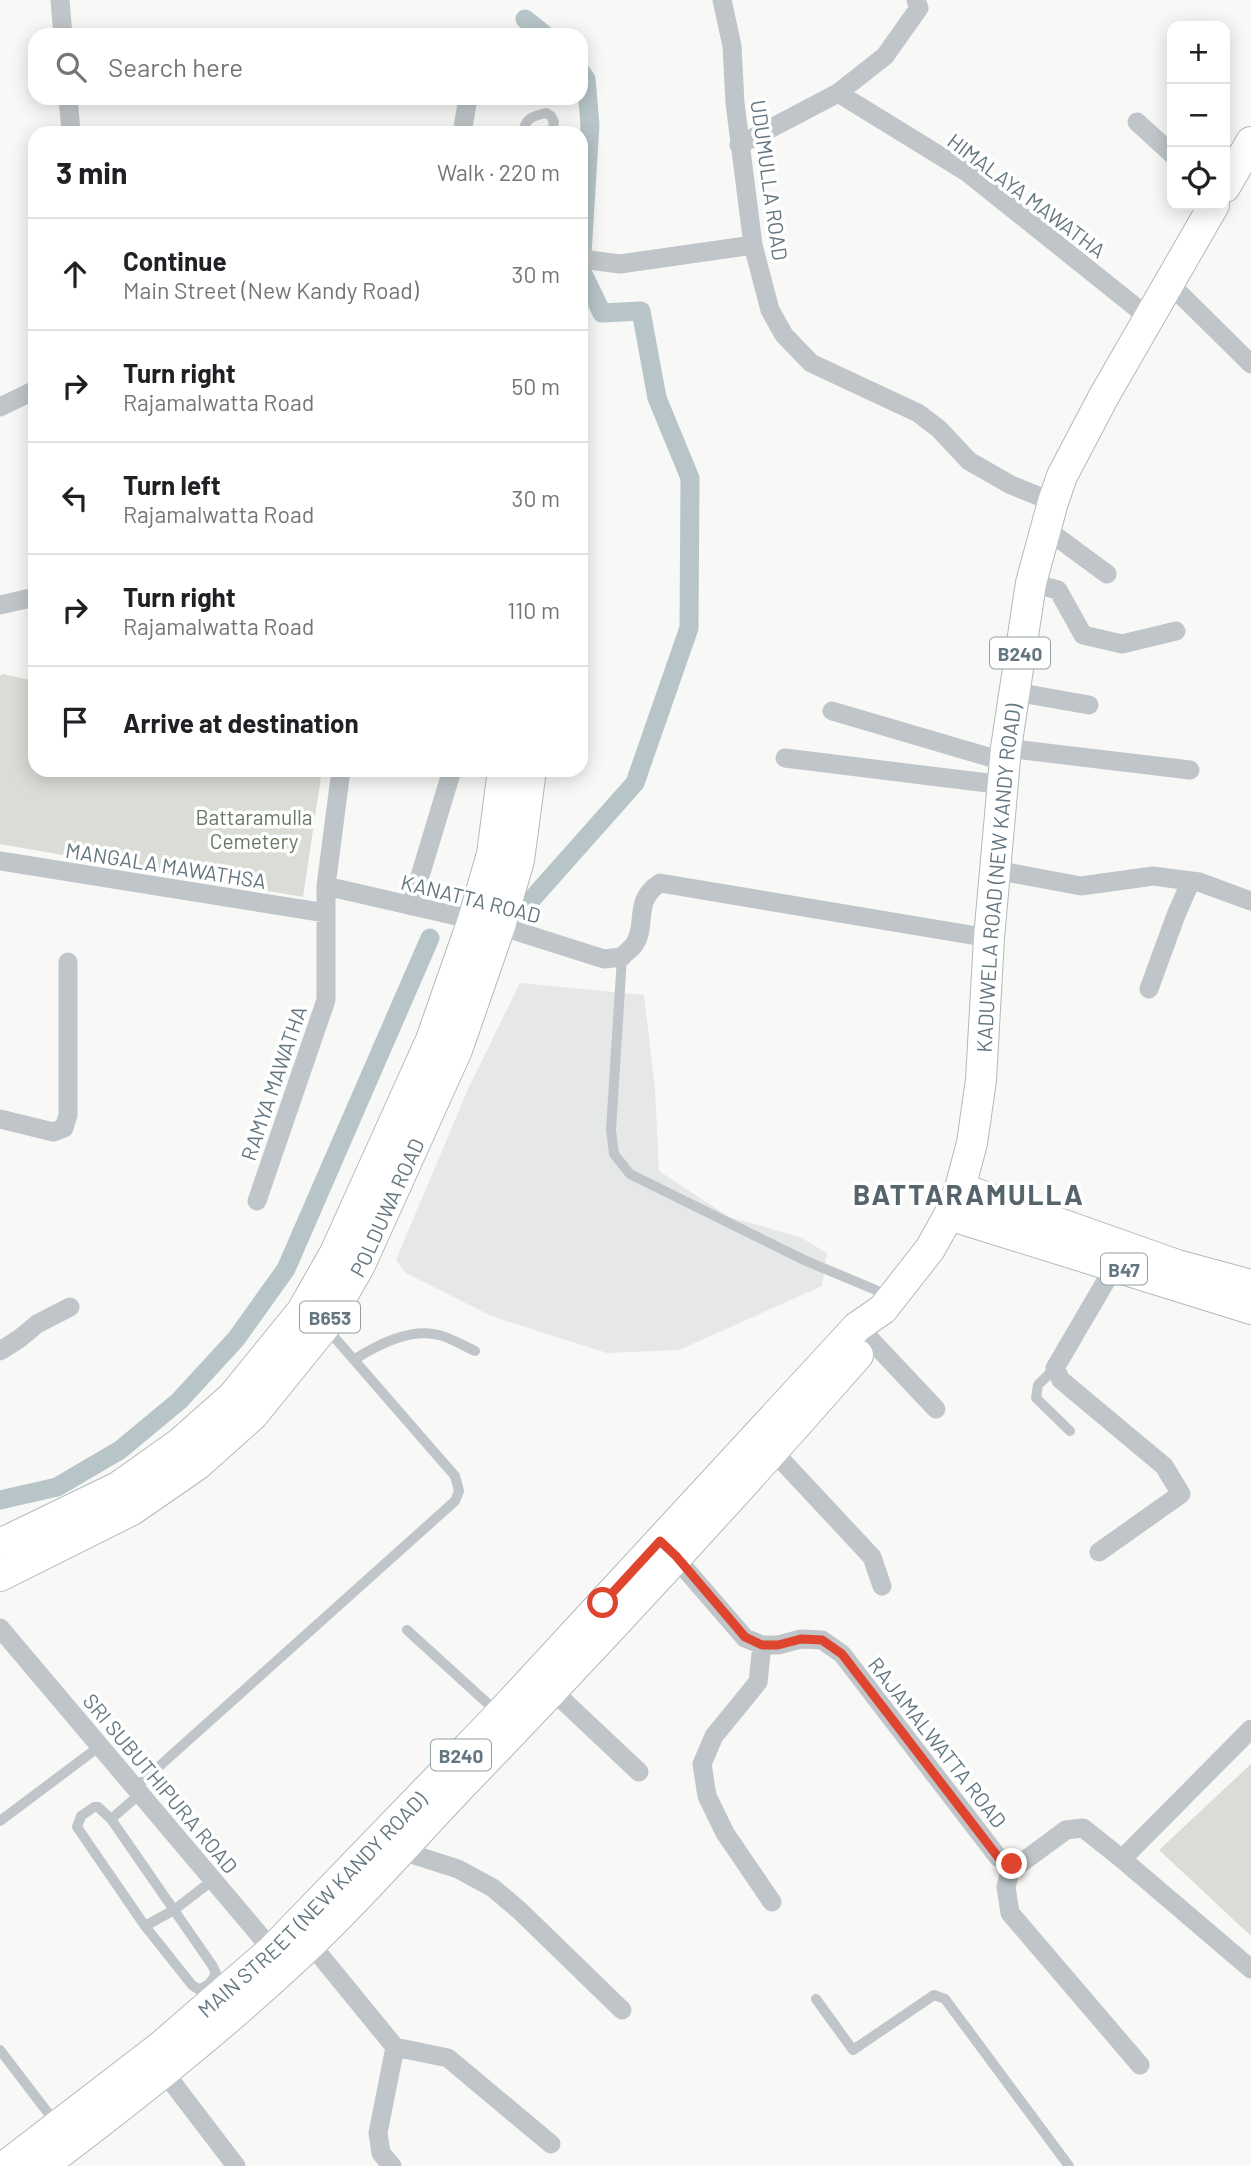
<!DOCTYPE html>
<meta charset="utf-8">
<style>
:root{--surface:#fff;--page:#f2f2f2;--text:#202124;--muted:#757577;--line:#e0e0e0}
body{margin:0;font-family:Barlow,sans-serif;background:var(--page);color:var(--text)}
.controls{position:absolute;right:21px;top:21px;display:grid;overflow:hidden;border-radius:14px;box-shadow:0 4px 18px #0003}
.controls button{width:63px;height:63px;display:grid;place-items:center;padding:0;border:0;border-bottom:2px solid var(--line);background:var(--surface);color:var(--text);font:35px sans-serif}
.stop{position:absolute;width:21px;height:21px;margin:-16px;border:5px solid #df442f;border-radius:50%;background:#fff}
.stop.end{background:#df442f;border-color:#fff;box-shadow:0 2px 7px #0008}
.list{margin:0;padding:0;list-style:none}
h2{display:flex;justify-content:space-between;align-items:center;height:91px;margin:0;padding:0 28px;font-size:30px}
h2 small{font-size:23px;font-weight:400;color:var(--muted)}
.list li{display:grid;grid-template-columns:46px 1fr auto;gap:21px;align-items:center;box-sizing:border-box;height:112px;padding:0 28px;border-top:2px solid var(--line)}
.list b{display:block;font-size:26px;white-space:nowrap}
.list p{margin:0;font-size:23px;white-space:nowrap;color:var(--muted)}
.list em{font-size:23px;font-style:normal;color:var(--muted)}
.icon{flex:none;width:38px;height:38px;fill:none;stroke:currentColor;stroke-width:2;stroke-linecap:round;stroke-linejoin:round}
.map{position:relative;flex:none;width:1251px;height:2166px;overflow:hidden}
.search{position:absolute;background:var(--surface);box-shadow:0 4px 18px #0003;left:28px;top:28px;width:560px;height:77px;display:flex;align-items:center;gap:18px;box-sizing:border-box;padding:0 24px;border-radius:21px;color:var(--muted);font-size:26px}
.panel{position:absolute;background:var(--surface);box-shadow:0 4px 18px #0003;left:28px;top:126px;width:560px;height:651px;border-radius:21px}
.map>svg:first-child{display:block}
</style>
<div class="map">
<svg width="1251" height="2166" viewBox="0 0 1251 2166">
<rect width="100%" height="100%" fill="#f8f8f6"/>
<path fill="#e6e8e7" d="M 520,983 L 644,995 L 655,1089 L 659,1171 L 729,1217 L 800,1237 L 827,1253 L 822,1286 L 679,1350 L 607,1353 L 491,1316 L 406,1273 L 396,1260 L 468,1089 Z"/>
<path fill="#d9ddd5" d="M 3,674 L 35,681 L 35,770 L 322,770 L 303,897 L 0,844 L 0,676 Z
M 1251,1764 L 1251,1936 L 1159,1850 Z"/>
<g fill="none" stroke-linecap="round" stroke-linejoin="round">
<path stroke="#b7c5c8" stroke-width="19" d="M 525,19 L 545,35
M 532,899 L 635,783 L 689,628 L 690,478 L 657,398 L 641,311 L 602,313 L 581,270 L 590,125 L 586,79 L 581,72
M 0,1500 L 57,1487 L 120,1450 L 179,1401 L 236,1339 L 286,1269 L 430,938"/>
<g stroke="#b3b9bc" stroke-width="32">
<g id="primary">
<path d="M 1225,187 L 1251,142"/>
<path d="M 960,1188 L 1177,1265 L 1251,1285"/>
<path d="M 949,1215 L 1251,1309"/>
<path d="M 0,1544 L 118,1487 L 180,1443 L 233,1396 L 302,1311 L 335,1253 L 431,1040 L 473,920 L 492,854 L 503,770"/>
<path id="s1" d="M 0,1576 L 132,1510 L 197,1465 L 253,1415 L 325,1326 L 360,1265 L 457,1050 L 500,926 L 519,860 L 531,770"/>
<path id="s2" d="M 5,2166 L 160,2047 L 272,1950 L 500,1714 L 857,1327 L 883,1309 L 930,1249 L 949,1215 L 960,1188 L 972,1143 L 981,1080 L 989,938 L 1006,748 L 1031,583 L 1053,502 L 1062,476 L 1104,396 L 1214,205"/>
<path d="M 43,2166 C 126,2103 208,2039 285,1968 C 349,1910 406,1844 466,1781 C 600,1642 731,1500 858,1355"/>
</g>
</g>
<path stroke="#bfc5c8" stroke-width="10" d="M 523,133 C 525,118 533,116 546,113 L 551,116 L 554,122 L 552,133
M 622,957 L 611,1130 L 614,1154 L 630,1174 L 804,1260 L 890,1296
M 355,1359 C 379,1344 410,1328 439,1335 C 451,1338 464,1346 475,1351
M 1055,1368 L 1038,1385 L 1036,1398 L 1070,1431
M 407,1630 L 497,1712
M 135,1788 L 455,1501 L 459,1491 L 455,1476 L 328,1330
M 94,1807 L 98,1807 L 111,1819 L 212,1965 L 216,1973 C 213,1981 206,1988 198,1989 L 192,1985 L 145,1926 L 77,1827 L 81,1816 Z
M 111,1819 L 140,1794
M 0,1821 L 100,1746
M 145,1926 L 174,1910 L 213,1880
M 816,1999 L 853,2050 L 934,1995 L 945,1999 L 1069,2166
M 0,2050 L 55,2122"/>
<path stroke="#bfc5c8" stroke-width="19" d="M 60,0 L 63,35
M 722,0 L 732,46 L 735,103 L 753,245 L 770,310 L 784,335 L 811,363 L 918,413 L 939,429 L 969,461 L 1011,485 L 1053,502
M 838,93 L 968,173 L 1148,317
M 68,98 L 71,131
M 1137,122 L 1172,154
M 462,133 L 468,98
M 739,145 L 838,93 L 885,56 L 919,8 L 916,0
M 581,259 L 620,264 L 753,245
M 1168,282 L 1251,364
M 0,407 L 35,390
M 1046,529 L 1107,574
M 1031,583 L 1058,590 L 1083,635 L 1122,644 L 1176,631
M 0,605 L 35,597
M 1016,692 L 1089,705
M 832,711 L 1006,762
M 1006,748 L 1190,770
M 785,758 L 1004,785
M 0,861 L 326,913
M 995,870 L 1081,886 L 1153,876 L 1199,882 L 1251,901
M 326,886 L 500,926 L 604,959 L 622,957 C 625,953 631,949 634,945 C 648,925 632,901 660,883 L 989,938
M 411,906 L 452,770
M 1149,989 L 1176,915 L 1191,881
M 0,1119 L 53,1132 L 64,1128 L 68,1115 L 68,962
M 257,1201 L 326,1000 L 326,886 L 341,770
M 871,1340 L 936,1409
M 0,1351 L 19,1339 L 37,1324 L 70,1307
M 774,1452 L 872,1557 L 882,1586
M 668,1549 L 745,1638 L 762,1645 L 778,1645 L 801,1639 L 822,1640 L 842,1654 L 998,1857 L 1012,1864 L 1021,1863 L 1066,1830 L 1083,1828 L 1122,1859 L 1251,1969
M 1099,1552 L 1181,1494 L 1164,1466 L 1061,1380 L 1055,1368 L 1120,1257
M 0,1628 L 279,1958
M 762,1645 L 758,1682 L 714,1736 L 702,1764 L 707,1796 L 725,1833 L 772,1902
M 553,1691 L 639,1772
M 402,1851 L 458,1869 L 493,1888 L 519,1910 L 622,2010
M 1122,1859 L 1251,1729
M 1012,1864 L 1006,1887 L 1010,1913 L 1140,2065
M 310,1943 L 395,2047 L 448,2058 L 551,2144
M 165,2073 L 236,2166
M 392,2166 L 381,2153 L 378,2133 L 395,2047"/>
<use href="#primary" stroke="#fff" stroke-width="30"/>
</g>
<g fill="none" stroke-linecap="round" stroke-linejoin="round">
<path stroke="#df442f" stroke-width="9" d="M 603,1603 L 660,1541 L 676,1556 L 745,1637 L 762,1645 L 778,1645 L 801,1639 L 822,1640 L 842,1654 L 998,1857 L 1012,1864"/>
</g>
<g text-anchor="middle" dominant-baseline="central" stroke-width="7" stroke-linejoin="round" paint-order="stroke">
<g fill="#fff" stroke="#92a0a6" stroke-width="2">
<rect x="990" y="637.5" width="60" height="31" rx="5"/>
<rect x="1101" y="1253.5" width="46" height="31" rx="5"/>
<rect x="300" y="1301.5" width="60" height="31" rx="5"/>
<rect x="431" y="1739.5" width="60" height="31" rx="5"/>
</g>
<g font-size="19" font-weight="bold" fill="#647780">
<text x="1020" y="653">B240</text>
<text x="1124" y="1269">B47</text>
<text x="330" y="1317">B653</text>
<text x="461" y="1755">B240</text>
</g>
<g font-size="21" fill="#647780" stroke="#fff">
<text transform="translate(770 180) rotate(82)">UDUMULLA ROAD</text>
<text transform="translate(1027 195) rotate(37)">HIMALAYA MAWATHA</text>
<text transform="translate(166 865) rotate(9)">MANGALA MAWATHSA</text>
<text stroke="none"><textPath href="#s2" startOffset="1687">KADUWELA ROAD (NEW KANDY ROAD)</textPath></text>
<text transform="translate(471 898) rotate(14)">KANATTA ROAD</text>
<text transform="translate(273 1083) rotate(-71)">RAMYA MAWATHA</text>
<text stroke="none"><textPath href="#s1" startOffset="550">POLDUWA ROAD</textPath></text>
<text transform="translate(938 1742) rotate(52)">RAJAMALWATTA ROAD</text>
<text transform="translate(161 1783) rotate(50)">SRI SUBUTHIPURA ROAD</text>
<text stroke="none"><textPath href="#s2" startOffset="404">MAIN STREET (NEW KANDY ROAD)</textPath></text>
</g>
<g font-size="21" fill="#697863" stroke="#fff">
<text x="254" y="816">Battaramulla<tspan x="254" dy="24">Cemetery</tspan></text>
</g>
<g font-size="28" font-weight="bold" letter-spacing="2" fill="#56646b" stroke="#fff">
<text x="969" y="1194">BATTARAMULLA</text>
</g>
</g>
</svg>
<div class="controls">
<button>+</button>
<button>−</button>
<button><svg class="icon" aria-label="locate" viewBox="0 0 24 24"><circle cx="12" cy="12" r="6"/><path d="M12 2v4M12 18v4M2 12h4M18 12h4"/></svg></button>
</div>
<div class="stop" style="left:603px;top:1603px"></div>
<div class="stop end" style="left:1012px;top:1864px"></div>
<div class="search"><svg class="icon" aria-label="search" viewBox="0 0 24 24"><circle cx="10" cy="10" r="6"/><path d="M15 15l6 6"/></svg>Search here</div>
<section class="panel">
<h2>3 min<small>Walk · 220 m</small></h2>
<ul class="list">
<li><svg class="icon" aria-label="ahead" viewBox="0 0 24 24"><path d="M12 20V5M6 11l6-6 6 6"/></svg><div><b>Continue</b><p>Main Street (New Kandy Road)</p></div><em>30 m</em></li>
<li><svg class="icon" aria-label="right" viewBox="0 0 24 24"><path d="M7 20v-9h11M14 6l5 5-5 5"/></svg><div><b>Turn right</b><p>Rajamalwatta Road</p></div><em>50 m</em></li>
<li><svg class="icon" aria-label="left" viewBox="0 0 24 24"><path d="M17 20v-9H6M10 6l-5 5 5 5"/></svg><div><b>Turn left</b><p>Rajamalwatta Road</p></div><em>30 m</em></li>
<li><svg class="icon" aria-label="right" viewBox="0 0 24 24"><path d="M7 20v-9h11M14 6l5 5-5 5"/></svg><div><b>Turn right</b><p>Rajamalwatta Road</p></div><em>110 m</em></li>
<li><svg class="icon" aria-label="arrive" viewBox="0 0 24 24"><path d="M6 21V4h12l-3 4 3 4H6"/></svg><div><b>Arrive at destination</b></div></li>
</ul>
</section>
</div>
